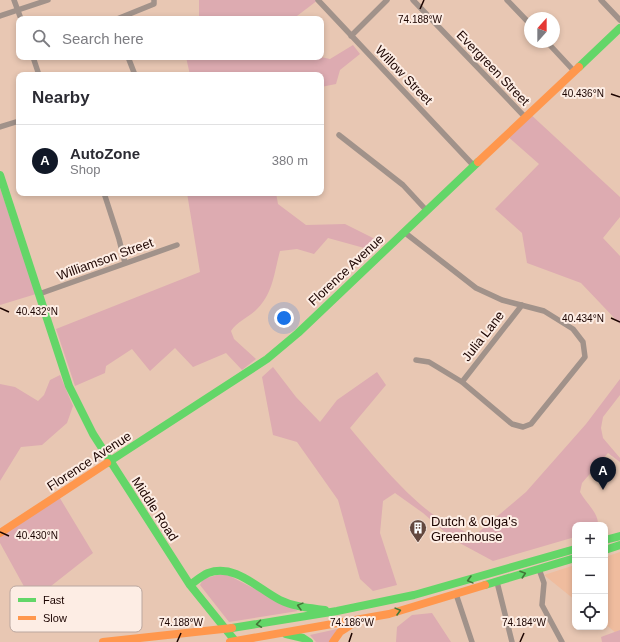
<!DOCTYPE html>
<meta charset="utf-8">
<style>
:root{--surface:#fff;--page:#f2f2f3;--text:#2b2b33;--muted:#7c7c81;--line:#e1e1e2;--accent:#111827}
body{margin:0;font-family:Helvetica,sans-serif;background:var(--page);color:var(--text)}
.controls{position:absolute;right:12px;bottom:12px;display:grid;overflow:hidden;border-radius:8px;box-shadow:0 2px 6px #0003}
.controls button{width:36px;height:36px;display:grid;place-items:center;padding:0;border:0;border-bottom:1px solid var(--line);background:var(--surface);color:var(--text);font:20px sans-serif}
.compass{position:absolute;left:524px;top:12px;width:36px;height:36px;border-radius:50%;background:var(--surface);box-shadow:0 2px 6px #0003;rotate:21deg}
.you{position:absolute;left:284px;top:318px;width:14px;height:14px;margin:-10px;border:3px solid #fff;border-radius:50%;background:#1a73e8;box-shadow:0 0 0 6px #1a73e833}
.badge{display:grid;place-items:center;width:26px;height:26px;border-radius:50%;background:var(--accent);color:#fff;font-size:13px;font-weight:700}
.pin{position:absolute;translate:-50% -33px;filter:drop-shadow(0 1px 2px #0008)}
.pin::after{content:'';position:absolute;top:21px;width:14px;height:12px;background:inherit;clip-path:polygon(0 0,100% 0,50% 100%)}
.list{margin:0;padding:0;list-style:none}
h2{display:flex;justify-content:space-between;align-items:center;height:52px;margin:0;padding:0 16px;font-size:17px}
h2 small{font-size:13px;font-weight:400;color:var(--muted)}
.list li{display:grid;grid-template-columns:26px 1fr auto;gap:12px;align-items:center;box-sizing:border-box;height:72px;padding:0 16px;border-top:1px solid var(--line)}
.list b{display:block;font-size:15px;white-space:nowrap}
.list p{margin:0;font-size:13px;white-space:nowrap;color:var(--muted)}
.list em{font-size:13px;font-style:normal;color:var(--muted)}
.icon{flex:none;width:22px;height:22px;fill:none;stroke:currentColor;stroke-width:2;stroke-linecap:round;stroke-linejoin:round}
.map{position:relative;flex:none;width:620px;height:642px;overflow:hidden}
.search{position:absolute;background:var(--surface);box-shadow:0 2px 6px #0003;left:16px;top:16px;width:308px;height:44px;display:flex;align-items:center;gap:10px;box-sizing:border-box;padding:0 14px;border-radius:8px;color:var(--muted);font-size:15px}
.panel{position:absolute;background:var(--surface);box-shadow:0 2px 6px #0003;left:16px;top:72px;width:308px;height:124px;border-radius:8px}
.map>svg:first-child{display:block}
</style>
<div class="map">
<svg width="620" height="642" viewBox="0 0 620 642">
<rect width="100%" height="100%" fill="#e8c7b3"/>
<path fill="#efbc9e" d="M 620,552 L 620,630 L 615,632 L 605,624 L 605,557 Z
M 575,565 L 575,600 L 544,575 Z"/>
<path fill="#ddabb1" d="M 199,0 L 318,0 L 293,19 L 199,19 Z
M 353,45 L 360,54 L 340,70 L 336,84 L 321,87 L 321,75 L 190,75 L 186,57 L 321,57 L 330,59 Z
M 528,112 L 620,197 L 620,217 L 603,238 L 620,256 L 620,324 L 581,283 L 527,263 L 522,233 L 495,209 L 539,164 L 505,134 Z
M 0,188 L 36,294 L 0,305 Z
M 187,193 L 276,193 L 278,204 L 306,225 L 345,224 L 383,243 L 375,251 L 328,238 L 314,254 L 297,249 L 280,251 C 274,273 273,295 255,311 C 247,318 237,322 231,331 L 234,339 L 256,359 L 242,370 L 226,353 L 193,367 L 175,348 L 150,371 L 132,349 L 106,366 L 105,373 L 75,386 L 56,329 L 200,272 Z
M 273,367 L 296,397 L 320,422 L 337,400 L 377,372 L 386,385 L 350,428 C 374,457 408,498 438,518 C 449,525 463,530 474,536 L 526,492 L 586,424 L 620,379 L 620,395 L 603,417 L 601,428 L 603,438 L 620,458 L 620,462 L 608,453 L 582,483 L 580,492 C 585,502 599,513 598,525 L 575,525 L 575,537 L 493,561 L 454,540 L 423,513 L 395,493 L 383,501 L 380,533 L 397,585 L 373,591 L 360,579 L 338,500 L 297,442 L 273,435 L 262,377 Z
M 60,375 L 73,406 L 67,423 L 42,445 L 21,447 L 0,481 L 0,384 L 15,387 L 38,401 L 44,395 L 50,380 Z
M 58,495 L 93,553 L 32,601 L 0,543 L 0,532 Z
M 224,573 L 298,611 L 229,622 L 200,585 L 203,579 Z
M 432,613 L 451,642 L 396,642 L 397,627 L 412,615 Z
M 337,629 L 330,642 L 316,642 L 310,635 Z
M 620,630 L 620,642 L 602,642 L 601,637 Z"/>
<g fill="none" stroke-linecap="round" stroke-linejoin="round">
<path stroke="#a1928a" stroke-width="5.5" d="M 14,0 L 21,19
M 318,0 L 474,166
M 413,0 L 525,117
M 507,0 L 530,24
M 601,0 L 620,20
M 0,16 L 48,0
M 117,19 L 154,4 L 154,0
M 351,36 L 387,0
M 547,42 L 574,71
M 33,57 L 39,75
M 128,57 L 135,75
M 0,127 L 19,121
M 339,135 L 403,185 L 427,211
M 104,193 L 119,239 L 125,263
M 404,232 L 476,288 L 502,300 L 544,311 L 573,329 L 583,342 L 585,357 L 531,424 L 523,427 L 512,424 L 462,382 L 429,362 L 416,360
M 39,294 L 177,245
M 462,382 L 522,305
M 539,569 L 544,583 L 542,605 L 562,642
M 497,582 L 512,642
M 456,594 L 472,642"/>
<path stroke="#63d668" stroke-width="8" d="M 579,67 L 620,28
M 0,175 L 69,386 L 93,434 L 190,585 L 236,642
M 107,463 L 267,359 L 298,333 L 478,162
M 605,540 L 620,536
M 605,550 L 620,545
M 190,585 C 196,581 201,576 208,573 C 235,563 258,589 280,600 C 294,607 310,608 325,610
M 485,585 L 575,558
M 232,628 L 337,611 L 414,595 L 575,549
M 286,634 L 303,638 L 309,642"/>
<path stroke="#ff974d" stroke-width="8" d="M 478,162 L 579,67
M 0,533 L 107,463
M 103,642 L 232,628
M 230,642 L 389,614 L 485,585
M 333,642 L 340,632 L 357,621"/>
</g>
<defs><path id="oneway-chevron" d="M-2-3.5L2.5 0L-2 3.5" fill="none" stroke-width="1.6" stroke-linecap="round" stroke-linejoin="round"/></defs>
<g stroke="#437839">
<use href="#oneway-chevron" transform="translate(523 574) rotate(-18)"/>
<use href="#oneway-chevron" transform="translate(470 580) rotate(165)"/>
<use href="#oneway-chevron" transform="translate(300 606) rotate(-165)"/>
<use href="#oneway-chevron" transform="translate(398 611) rotate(-15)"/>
<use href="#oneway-chevron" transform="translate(259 624) rotate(172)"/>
</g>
<path fill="none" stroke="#1c0400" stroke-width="1.5" d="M 420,9 L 424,0M 611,94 L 620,97M 0,308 L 9,312M 611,318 L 620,322M 0,532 L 9,536M 177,642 L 181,633M 349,642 L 352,633M 520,642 L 524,633"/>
<defs>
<g id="building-pin" transform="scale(0.9)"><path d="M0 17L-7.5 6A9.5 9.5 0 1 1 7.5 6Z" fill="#63483f" stroke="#fdede4"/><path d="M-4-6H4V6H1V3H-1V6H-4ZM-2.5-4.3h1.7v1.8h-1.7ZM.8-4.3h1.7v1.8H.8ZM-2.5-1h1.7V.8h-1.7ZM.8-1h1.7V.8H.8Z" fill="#fff"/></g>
</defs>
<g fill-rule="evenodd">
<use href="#building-pin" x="418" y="528"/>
</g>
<g text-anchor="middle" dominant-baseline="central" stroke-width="4" stroke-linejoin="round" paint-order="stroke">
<g font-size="13" fill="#1c0400" stroke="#fdede4">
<text transform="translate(493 68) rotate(46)">Evergreen Street</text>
<text transform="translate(404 75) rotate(46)">Willow Street</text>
<text transform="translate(105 259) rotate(-20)">Williamson Street</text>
<text transform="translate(346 270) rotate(-43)">Florence Avenue</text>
<text transform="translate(483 336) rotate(-52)">Julia Lane</text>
<text transform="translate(89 461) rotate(-33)">Florence Avenue</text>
<text transform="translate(155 509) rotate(57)">Middle Road</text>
</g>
<g font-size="13" fill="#1c0400" stroke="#fdede4" text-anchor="start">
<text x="431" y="521">Dutch &amp; Olga's<tspan x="431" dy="15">Greenhouse</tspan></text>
</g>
</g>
<rect x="10" y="586" width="132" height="46" rx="6" fill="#fdede4" stroke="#baa7a0" stroke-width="1"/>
<rect x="18" y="598" width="18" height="4" fill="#63d668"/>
<rect x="18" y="616" width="18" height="4" fill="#ff974d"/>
<g font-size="11" fill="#1c0400">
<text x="43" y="604">Fast</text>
<text x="43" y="622">Slow</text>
</g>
<g font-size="10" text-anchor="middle" fill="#1c0400" stroke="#fdede4" stroke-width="4" stroke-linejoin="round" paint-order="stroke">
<text x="420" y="23">74.188°W</text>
<text x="583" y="97">40.436°N</text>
<text x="37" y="315">40.432°N</text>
<text x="583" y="322">40.434°N</text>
<text x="37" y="539">40.430°N</text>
<text x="181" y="626">74.188°W</text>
<text x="352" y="626">74.186°W</text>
<text x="524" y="626">74.184°W</text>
</g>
</svg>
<div class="controls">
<button>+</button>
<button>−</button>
<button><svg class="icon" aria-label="locate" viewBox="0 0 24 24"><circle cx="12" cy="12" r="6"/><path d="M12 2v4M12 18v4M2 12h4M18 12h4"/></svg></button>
</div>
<svg class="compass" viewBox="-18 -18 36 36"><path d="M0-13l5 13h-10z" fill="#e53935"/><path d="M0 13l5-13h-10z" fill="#7c7c81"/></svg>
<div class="you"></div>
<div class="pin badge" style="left:603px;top:490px">A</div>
<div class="search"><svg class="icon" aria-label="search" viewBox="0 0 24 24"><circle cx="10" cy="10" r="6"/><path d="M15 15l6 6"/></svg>Search here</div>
<section class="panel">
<h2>Nearby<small></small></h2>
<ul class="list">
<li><span class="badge">A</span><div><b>AutoZone</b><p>Shop</p></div><em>380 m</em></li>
</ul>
</section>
</div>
